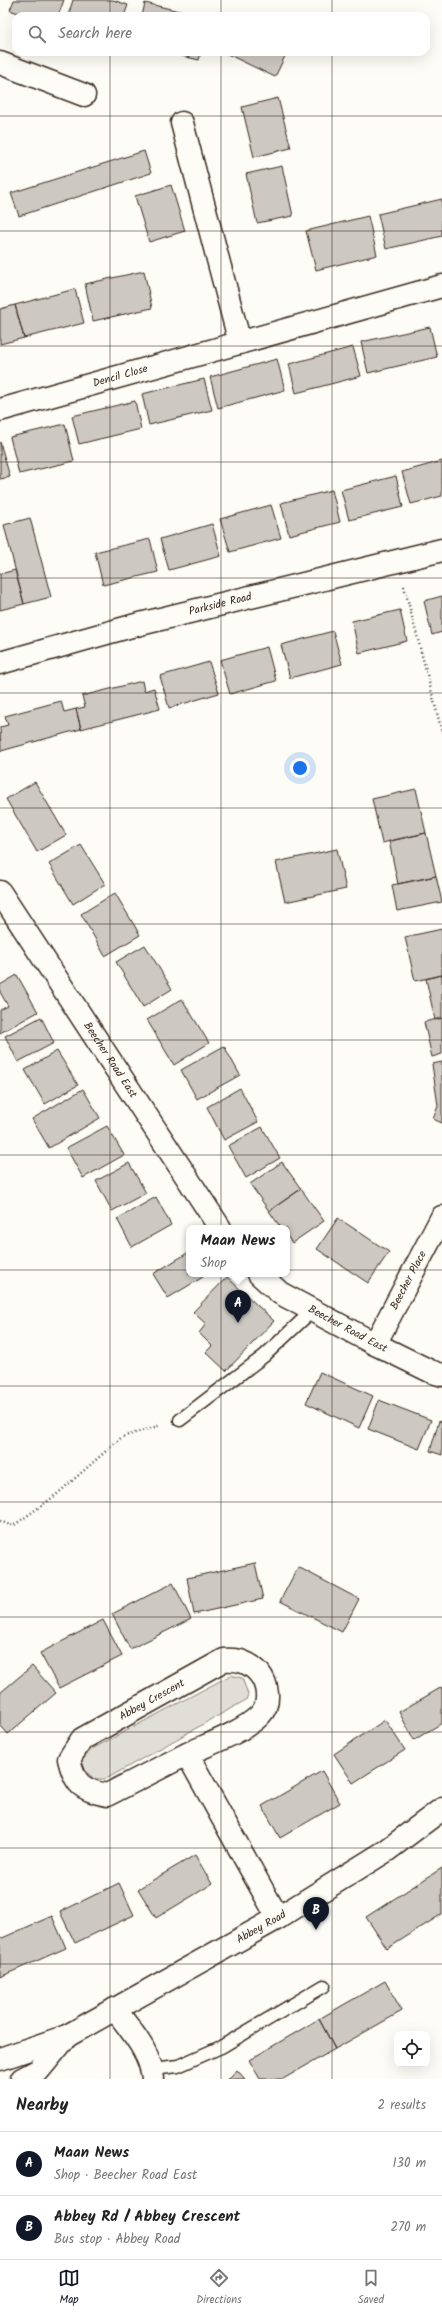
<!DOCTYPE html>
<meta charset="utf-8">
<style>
:root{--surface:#fff;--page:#f2f2f2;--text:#222;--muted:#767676;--line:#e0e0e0;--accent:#111827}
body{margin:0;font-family:Kalam,sans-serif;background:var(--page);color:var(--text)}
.controls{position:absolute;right:12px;bottom:12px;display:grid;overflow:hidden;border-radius:8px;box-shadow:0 4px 16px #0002}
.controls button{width:36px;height:36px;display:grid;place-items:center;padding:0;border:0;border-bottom:1px solid var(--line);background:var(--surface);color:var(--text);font:20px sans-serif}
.you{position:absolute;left:300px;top:768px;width:14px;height:14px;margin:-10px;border:3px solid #fff;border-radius:50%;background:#1a73e8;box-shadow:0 0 0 6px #1a73e833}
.badge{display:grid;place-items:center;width:26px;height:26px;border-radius:50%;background:var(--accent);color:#fff;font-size:13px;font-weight:700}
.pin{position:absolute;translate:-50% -33px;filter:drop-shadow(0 1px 2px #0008)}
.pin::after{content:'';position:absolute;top:21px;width:14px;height:12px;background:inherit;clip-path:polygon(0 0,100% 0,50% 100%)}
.popup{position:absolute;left:186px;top:1225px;width:104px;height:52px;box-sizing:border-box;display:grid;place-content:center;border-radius:8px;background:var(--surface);filter:drop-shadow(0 1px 3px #0005);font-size:13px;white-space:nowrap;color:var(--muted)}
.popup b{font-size:15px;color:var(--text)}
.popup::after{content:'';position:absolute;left:50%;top:100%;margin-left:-8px;border:8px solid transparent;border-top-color:var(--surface)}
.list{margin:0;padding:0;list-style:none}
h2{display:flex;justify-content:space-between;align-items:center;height:52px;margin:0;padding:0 16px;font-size:17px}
h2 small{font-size:13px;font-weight:400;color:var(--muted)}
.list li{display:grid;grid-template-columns:26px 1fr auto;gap:12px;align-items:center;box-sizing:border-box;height:64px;padding:0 16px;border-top:1px solid var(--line)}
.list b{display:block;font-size:15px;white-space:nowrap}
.list p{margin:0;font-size:13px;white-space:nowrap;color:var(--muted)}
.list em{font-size:13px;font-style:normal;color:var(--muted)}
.icon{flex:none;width:22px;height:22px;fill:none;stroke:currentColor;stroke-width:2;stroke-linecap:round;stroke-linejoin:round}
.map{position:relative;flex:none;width:442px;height:2079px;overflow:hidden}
.search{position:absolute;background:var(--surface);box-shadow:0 4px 16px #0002;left:12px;right:12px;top:12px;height:44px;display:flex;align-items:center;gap:10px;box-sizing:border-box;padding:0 14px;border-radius:12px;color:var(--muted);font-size:15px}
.sheet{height:180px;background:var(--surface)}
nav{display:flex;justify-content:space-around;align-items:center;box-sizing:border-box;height:56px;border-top:1px solid var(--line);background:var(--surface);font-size:11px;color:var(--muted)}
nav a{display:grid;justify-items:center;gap:2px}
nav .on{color:var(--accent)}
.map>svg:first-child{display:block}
</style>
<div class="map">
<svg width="442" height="2079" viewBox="0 0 442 2079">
<rect width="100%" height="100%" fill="#fdfcf7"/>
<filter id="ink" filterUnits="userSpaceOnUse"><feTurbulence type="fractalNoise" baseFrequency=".025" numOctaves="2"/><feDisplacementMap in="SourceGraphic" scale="8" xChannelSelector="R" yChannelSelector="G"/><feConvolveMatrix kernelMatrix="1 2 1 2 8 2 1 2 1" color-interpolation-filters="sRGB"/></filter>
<g filter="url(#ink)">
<path fill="#e1ded7" stroke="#8e847a" d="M 231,1675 L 242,1678 L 248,1694 L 246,1700 L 106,1779 L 94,1779 L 82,1767 L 82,1760 L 92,1749 Z"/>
<path fill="#cdc8c2" stroke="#3b2a1e" d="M 14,0 L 64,0 L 58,16 L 26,16 L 10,10 Z
M 73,0 L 113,0 L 128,5 L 124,16 L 68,16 Z
M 145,3 L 201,16 L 142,16 Z
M 165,52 L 201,52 L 199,60 Z
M 223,52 L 287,52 L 275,77 Z
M 278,98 L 291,148 L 254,157 L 242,107 Z
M 144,151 L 151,173 L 19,216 L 11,193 Z
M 282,166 L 293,216 L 257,223 L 246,174 Z
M 171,185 L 185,231 L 149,242 L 135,196 Z
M 442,199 L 442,236 L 386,249 L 378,214 Z
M 368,216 L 377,255 L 316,270 L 306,231 Z
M 144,271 L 152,308 L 93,321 L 85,284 Z
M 75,289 L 84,323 L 24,338 L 15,305 Z
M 15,305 L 24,338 L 0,344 L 0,309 Z
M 430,327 L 437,357 L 368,373 L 361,342 Z
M 353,347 L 361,376 L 296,393 L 289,364 Z
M 277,359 L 285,390 L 218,408 L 210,377 Z
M 204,379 L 212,410 L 149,425 L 142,394 Z
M 135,401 L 141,429 L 79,444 L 72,416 Z
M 65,424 L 74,461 L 19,474 L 10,437 Z
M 0,442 L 10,477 L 0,479 Z
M 442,461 L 442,496 L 411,504 L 402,472 Z
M 396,476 L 403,507 L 349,520 L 341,490 Z
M 332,490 L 340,522 L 289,535 L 281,503 Z
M 271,505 L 281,538 L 230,552 L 220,519 Z
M 30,518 L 51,597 L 24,604 L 4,525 Z
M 212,524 L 221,556 L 169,570 L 160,539 Z
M 150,539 L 158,572 L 103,585 L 95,552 Z
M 15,570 L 24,604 L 0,610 L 0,574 Z
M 442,596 L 442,632 L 432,635 L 424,601 Z
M 400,610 L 407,641 L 359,653 L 352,621 Z
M 333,631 L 342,664 L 290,678 L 281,645 Z
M 267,647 L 276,681 L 230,694 L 220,660 Z
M 209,662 L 219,693 L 169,708 L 160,676 Z
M 142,681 L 144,691 L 154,688 L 160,709 L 81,729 L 76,709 L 85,707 L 82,696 Z
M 61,701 L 64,712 L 76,709 L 81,729 L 1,751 L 0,727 L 8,725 L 5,716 Z
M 35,782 L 66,835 L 37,852 L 6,799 Z
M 416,789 L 426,833 L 382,843 L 372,799 Z
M 426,833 L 436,876 L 398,884 L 389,841 Z
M 81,845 L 105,884 L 73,904 L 49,864 Z
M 337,849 L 346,889 L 285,902 L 276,862 Z
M 436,876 L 442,902 L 397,911 L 392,885 Z
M 115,893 L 140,935 L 105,956 L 81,914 Z
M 442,929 L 442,975 L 415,981 L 405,937 Z
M 145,945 L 172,989 L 143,1007 L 116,962 Z
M 17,975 L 38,1012 L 0,1033 L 0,1010 L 8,1006 L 0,992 L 0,985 Z
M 442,975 L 442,1018 L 435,1020 L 426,979 Z
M 182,999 L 209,1043 L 174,1065 L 147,1020 Z
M 41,1017 L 54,1043 L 18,1062 L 5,1036 Z
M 442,1018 L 442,1054 L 432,1057 L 424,1022 Z
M 224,1046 L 240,1075 L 197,1099 L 181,1070 Z
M 57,1051 L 78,1085 L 45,1104 L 25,1070 Z
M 442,1062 L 442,1123 L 433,1119 L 438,1106 L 432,1064 Z
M 240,1088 L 258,1122 L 224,1140 L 207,1107 Z
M 83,1089 L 100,1118 L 49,1148 L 32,1119 Z
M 107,1126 L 124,1155 L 83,1178 L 66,1148 Z
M 262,1127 L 280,1158 L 246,1178 L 228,1146 Z
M 282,1162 L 301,1189 L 269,1211 L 250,1184 Z
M 129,1163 L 146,1193 L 112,1211 L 96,1181 Z
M 301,1189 L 324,1221 L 292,1243 L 287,1236 L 287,1228 L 281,1228 L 269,1211 Z
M 156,1197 L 171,1225 L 132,1247 L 117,1219 Z
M 338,1218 L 389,1252 L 368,1283 L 317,1249 Z
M 189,1252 L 189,1274 L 202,1274 L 203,1277 L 168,1298 L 153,1274 Z
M 227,1277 L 274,1321 L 226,1371 L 206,1352 L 212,1346 L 199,1333 L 206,1324 L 193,1312 Z
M 320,1372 L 373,1396 L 359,1428 L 306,1403 Z
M 379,1400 L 431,1420 L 419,1449 L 368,1429 Z
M 439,1421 L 442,1422 L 442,1455 L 430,1451 Z
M 255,1563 L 263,1599 L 194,1614 L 187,1578 Z
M 298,1567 L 359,1599 L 342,1632 L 280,1601 Z
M 173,1583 L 191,1619 L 130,1649 L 112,1614 Z
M 103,1620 L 122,1656 L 59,1688 L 40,1653 Z
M 32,1666 L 56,1693 L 8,1734 L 0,1725 L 0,1693 Z
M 442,1687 L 442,1723 L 414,1740 L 399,1712 Z
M 385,1720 L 405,1750 L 353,1783 L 334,1754 Z
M 322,1771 L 340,1803 L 280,1838 L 262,1806 Z
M 195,1855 L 212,1884 L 156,1918 L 138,1889 Z
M 442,1868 L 442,1914 L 387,1949 L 366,1917 Z
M 119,1883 L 134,1915 L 75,1943 L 60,1912 Z
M 52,1916 L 66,1948 L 0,1977 L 0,1939 Z
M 385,1981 L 402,2011 L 335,2049 L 319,2019 Z
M 319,2019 L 335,2049 L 283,2079 L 260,2079 L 249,2060 Z
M 237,2070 L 245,2079 L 228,2079 Z"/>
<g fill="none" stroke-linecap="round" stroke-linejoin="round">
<g stroke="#3b2a1e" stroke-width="15">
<path id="service" d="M 180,1420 L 264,1356 L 313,1310
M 153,2069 L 178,2066 L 221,2047 L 324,1986"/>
</g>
<g stroke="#3b2a1e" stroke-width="25">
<g id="minor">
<path d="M 0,63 L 84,95"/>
<path d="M 182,123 L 240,343"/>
<path id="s1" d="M 0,410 L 442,286"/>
<path id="s2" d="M 0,663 L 132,626 L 442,550"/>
<path id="s3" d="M 375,1344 L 442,1217"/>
<path d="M 187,1754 C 209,1744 243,1732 260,1715 C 271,1704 268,1684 259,1673 C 249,1662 239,1659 224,1660 L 82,1739 L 69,1759 C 75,1784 81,1790 107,1795 L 187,1754 L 278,1918"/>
<path d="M 115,2009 C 130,2030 151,2052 153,2079"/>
<path d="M 0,2059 L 67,2036"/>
<path id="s4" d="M 22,2079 L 39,2070 L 67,2036 L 278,1918 L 386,1851 L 442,1809"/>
</g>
</g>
<g stroke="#3b2a1e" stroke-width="25">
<g id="tertiary">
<path id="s5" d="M 0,892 L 220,1228"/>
<path id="s6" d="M 259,1274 L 280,1293 L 375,1344 L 430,1371 L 442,1375"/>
</g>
</g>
<path stroke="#3b2a1e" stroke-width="2.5" stroke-dasharray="1 3" stroke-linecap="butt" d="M 404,586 L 442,732
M 0,1521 L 13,1526 L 56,1495 L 122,1437 L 161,1425"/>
<use href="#service" stroke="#fdfcf7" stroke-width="12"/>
<use href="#minor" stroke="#fdfcf7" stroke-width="22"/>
<use href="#tertiary" stroke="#fdfcf7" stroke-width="22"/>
</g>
</g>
<path fill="none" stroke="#3b2a1e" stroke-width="1" stroke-opacity="0.55" d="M 110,0 L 110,16M 221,0 L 221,16M 332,0 L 332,16M 110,52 L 110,2079M 221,52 L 221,2079M 332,52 L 332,2079M 0,116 L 442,116M 0,231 L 442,231M 0,346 L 442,346M 0,462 L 442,462M 0,578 L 442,578M 0,693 L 442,693M 0,808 L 442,808M 0,924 L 442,924M 0,1040 L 442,1040M 0,1155 L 442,1155M 0,1270 L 442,1270M 0,1386 L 442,1386M 0,1502 L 442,1502M 0,1617 L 442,1617M 0,1732 L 442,1732M 0,1848 L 442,1848M 0,1964 L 442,1964"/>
<g text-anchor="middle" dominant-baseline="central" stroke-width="3.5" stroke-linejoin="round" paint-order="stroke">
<g font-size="11" fill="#3b2a1e" stroke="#fdfcf7">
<text stroke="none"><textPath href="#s1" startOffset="125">Dencil Close</textPath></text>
<text stroke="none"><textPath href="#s2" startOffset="228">Parkside Road</textPath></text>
<text stroke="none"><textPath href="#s5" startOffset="201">Beecher Road East</textPath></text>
<text stroke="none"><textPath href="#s3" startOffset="72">Beecher Place</textPath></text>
<text stroke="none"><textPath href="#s6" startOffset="105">Beecher Road East</textPath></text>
<text transform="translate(152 1700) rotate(-29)">Abbey Crescent</text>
<text stroke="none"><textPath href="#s4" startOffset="286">Abbey Road</textPath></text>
</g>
</g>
</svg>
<div class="controls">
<button><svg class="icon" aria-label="locate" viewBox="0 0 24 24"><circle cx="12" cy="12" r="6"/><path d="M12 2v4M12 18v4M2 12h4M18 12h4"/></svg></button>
</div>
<div class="you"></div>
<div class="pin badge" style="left:238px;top:1323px">A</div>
<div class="popup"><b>Maan News</b>Shop</div>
<div class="pin badge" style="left:316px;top:1930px">B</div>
<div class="search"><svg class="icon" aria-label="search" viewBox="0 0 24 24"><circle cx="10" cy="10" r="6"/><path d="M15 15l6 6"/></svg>Search here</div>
</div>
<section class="sheet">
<h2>Nearby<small>2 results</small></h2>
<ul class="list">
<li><span class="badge">A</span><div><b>Maan News</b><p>Shop · Beecher Road East</p></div><em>130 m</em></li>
<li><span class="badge">B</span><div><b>Abbey Rd / Abbey Crescent</b><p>Bus stop · Abbey Road</p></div><em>270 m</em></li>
</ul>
</section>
<nav>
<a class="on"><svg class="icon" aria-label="map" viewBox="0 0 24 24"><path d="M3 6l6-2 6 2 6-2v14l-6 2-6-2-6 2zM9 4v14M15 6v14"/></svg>Map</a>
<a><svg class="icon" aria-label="directions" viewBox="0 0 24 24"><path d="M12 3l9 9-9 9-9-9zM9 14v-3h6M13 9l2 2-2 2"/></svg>Directions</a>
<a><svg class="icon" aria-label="saved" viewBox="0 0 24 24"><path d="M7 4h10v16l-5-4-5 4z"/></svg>Saved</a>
</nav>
